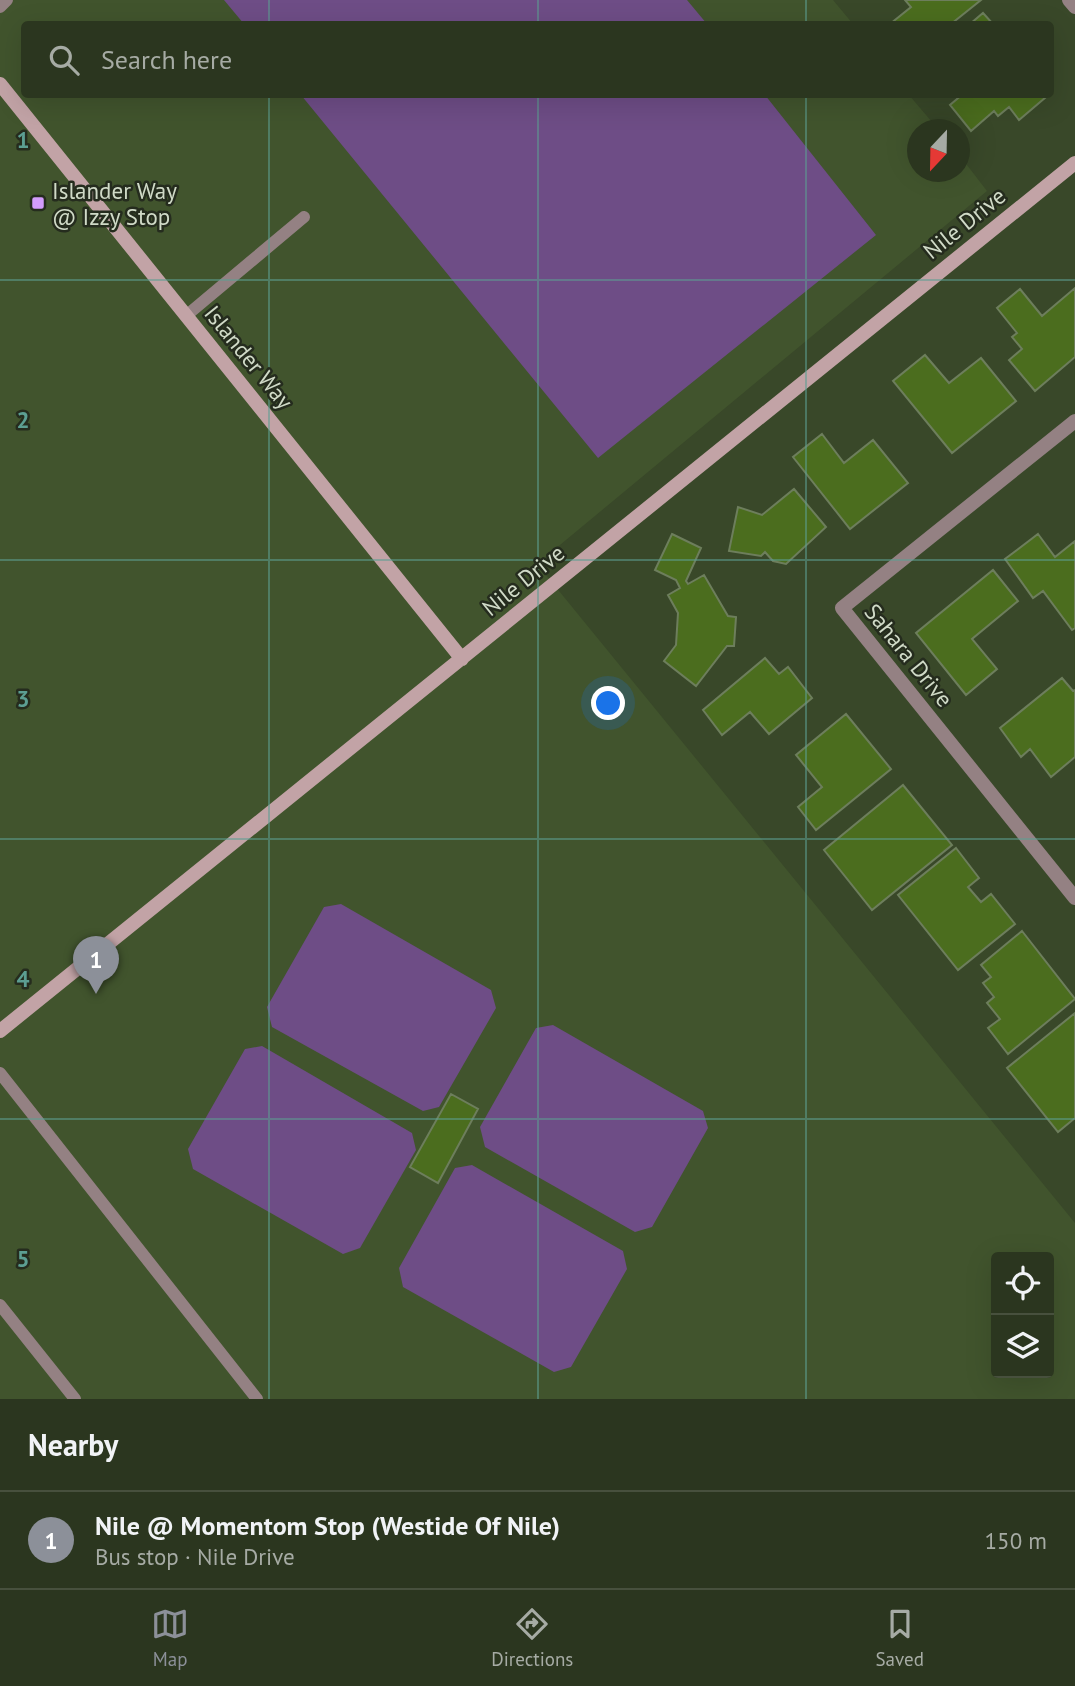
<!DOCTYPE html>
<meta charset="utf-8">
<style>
:root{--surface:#2b361f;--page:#333e28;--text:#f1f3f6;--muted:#a6aba4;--line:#47503d;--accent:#8c9099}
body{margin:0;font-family:"PT Sans",sans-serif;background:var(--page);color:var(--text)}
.controls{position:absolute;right:21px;bottom:21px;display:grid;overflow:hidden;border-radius:7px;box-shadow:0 7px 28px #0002}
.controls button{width:63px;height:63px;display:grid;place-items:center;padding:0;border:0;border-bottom:2px solid var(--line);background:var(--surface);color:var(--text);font:35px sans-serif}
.compass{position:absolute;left:907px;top:119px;width:63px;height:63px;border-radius:50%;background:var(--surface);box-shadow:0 7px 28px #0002;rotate:202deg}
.you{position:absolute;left:609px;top:704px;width:24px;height:24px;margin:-18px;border:5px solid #fff;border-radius:50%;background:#1a73e8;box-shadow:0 0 0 10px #1a73e833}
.badge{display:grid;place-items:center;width:46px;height:46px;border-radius:50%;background:var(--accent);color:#fff;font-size:23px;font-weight:700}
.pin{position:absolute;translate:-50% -58px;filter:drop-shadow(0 2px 4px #0008)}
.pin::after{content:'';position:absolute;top:37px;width:24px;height:21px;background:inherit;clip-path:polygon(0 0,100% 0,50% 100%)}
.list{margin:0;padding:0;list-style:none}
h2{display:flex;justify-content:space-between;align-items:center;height:91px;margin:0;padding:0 28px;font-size:30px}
h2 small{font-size:23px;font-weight:400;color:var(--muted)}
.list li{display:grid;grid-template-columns:46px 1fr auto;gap:21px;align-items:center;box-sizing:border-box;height:98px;padding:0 28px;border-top:2px solid var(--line)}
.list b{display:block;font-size:26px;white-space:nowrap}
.list p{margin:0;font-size:23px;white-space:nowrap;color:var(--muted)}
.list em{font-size:23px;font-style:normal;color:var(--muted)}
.icon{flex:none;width:38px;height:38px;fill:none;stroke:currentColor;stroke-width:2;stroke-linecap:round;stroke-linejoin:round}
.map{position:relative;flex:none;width:1075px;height:1399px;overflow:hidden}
.search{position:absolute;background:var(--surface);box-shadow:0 7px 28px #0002;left:21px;right:21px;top:21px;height:77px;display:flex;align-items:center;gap:18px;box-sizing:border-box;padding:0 24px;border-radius:7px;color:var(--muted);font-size:26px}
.sheet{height:189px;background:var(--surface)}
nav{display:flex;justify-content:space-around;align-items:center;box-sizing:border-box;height:98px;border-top:2px solid var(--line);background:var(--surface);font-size:19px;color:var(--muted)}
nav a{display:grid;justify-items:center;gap:4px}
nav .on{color:var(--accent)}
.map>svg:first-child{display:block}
</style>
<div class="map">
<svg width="1075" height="1399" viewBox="0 0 1075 1399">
<rect width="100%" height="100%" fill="#394829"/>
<path fill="#41542d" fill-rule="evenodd" d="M 0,0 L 833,0 L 853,24 L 24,24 L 24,94 L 909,95 L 938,129 L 918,130 L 918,172 L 960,172 L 960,156 L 987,191 L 537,564 L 1075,1223 L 1075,1399 L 0,1399 ZM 996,1257 L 1049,1257 L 1049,1373 L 996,1373 Z"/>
<path fill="#6e4d86" d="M 224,0 L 687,0 L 707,24 L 244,24 Z
M 301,95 L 765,95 L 876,235 L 598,458 Z
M 341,904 L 491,990 L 496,1008 L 439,1107 L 423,1111 L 272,1027 L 267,1007 L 324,907 Z
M 553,1025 L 703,1111 L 708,1128 L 652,1227 L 635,1232 L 485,1147 L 480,1127 L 536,1028 Z
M 262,1046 L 412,1133 L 416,1150 L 360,1248 L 343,1254 L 193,1169 L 188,1149 L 245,1049 Z
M 472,1165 L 623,1251 L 627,1269 L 571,1367 L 554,1372 L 403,1287 L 399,1268 L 455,1168 Z"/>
<path fill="#4b6d1e" stroke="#6d7e5c" stroke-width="2" d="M 905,0 L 981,0 L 951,24 L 890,24 L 911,7 Z
M 983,13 L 993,24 L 970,24 Z
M 963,94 L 1044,94 L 1046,97 L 1019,120 L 1009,107 L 998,116 L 994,111 L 971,131 L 950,105 Z
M 1075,288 L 1075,357 L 1035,391 L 1009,360 L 1022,349 L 1012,337 L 1017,333 L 997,308 L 1020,289 L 1042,316 Z
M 925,355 L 949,383 L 981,358 L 1016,401 L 952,453 L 893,381 Z
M 822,434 L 844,463 L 873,440 L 908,483 L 850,529 L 793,457 Z
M 794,489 L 826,527 L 786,564 L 773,561 L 765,552 L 761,556 L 729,551 L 738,507 L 762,515 Z
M 672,534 L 701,548 L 686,581 L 688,584 L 704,575 L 728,616 L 736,617 L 734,646 L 727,646 L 696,686 L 664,661 L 676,645 L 678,613 L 668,595 L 680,588 L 676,580 L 655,570 Z
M 1038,534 L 1055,557 L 1075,541 L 1075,628 L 1072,630 L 1043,591 L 1033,598 L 1005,559 Z
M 993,570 L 1018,601 L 972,639 L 997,669 L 966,695 L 916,633 Z
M 765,658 L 779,674 L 788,667 L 812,698 L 769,734 L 750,712 L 722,735 L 703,710 Z
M 1062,678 L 1073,691 L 1075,690 L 1075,757 L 1051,777 L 1030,749 L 1021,757 L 1000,728 Z
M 846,714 L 891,769 L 816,830 L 798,807 L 822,787 L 796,755 Z
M 903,785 L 952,845 L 872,910 L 824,850 Z
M 956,848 L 979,878 L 968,887 L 981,902 L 991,894 L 1015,924 L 958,970 L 898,895 Z
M 1022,931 L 1075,999 L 1008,1054 L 988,1028 L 1000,1019 L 987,1003 L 994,997 L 983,983 L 991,977 L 981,965 Z
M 1075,1013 L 1075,1118 L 1058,1132 L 1007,1068 Z
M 451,1094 L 478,1109 L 438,1183 L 410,1167 Z"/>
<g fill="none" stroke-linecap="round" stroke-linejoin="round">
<path stroke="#948183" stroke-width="12" d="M 0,7 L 7,0
M 187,315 L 304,217
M 0,1073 L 257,1399
M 0,1305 L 75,1399"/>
<path stroke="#948183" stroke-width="14" d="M 1069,0 L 1075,7
M 1075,421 L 842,608 L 1075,898"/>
<path stroke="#c2a3a6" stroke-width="14" d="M 0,84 L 462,659
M 0,1031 L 1075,163"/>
</g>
<path fill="none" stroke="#5c9e92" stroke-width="2" stroke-opacity="0.55" d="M 269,0 L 269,24M 538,0 L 538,24M 806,0 L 806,24M 269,94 L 269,1399M 538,94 L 538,1399M 806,94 L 806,1399M 0,280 L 1075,280M 0,560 L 1075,560M 0,839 L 1075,839M 0,1119 L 1075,1119"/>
<rect fill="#d39cfc" stroke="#252c1e" stroke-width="2.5" x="31" y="196" width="14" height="14" rx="3.5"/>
<g text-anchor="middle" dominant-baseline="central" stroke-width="5" stroke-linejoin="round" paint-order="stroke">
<g font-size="23" fill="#d0dac7" stroke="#252c1e" text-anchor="start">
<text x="52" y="190">Islander Way<tspan x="52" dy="26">@ Izzy Stop</tspan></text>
</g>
<g font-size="23" fill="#d0dac7" stroke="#252c1e">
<text transform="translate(964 223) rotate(-39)">Nile Drive</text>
<text transform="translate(249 357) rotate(51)">Islander Way</text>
<text transform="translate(523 580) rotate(-39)">Nile Drive</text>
<text transform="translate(909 655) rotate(51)">Sahara Drive</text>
</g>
</g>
<g font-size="23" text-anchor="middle" font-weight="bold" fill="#5c9e92" stroke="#252c1e" stroke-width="5" stroke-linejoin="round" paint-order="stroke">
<text x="23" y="148">1</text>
<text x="23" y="428">2</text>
<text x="23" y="707">3</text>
<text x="23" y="987">4</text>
<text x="23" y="1267">5</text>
</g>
</svg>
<div class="controls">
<button><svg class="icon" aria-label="locate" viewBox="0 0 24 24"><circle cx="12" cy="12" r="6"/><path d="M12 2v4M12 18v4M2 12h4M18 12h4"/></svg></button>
<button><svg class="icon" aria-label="layers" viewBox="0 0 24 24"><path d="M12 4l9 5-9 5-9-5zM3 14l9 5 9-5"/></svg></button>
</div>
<svg class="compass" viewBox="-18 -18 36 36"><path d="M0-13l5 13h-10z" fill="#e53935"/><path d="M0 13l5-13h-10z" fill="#a6aba4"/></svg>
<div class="you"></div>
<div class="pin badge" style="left:96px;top:994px">1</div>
<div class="search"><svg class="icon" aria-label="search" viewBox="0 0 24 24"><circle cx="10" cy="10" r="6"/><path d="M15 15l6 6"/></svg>Search here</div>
</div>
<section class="sheet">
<h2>Nearby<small></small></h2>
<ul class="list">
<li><span class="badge">1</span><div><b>Nile @ Momentom Stop (Westide Of Nile)</b><p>Bus stop · Nile Drive</p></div><em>150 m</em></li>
</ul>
</section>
<nav>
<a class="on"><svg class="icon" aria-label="map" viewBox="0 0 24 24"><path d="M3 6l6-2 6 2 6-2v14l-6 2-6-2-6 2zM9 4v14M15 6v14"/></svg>Map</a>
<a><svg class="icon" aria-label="directions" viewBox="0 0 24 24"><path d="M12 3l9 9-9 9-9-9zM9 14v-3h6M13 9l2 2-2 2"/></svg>Directions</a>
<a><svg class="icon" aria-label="saved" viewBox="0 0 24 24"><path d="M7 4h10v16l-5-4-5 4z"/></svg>Saved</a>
</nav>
